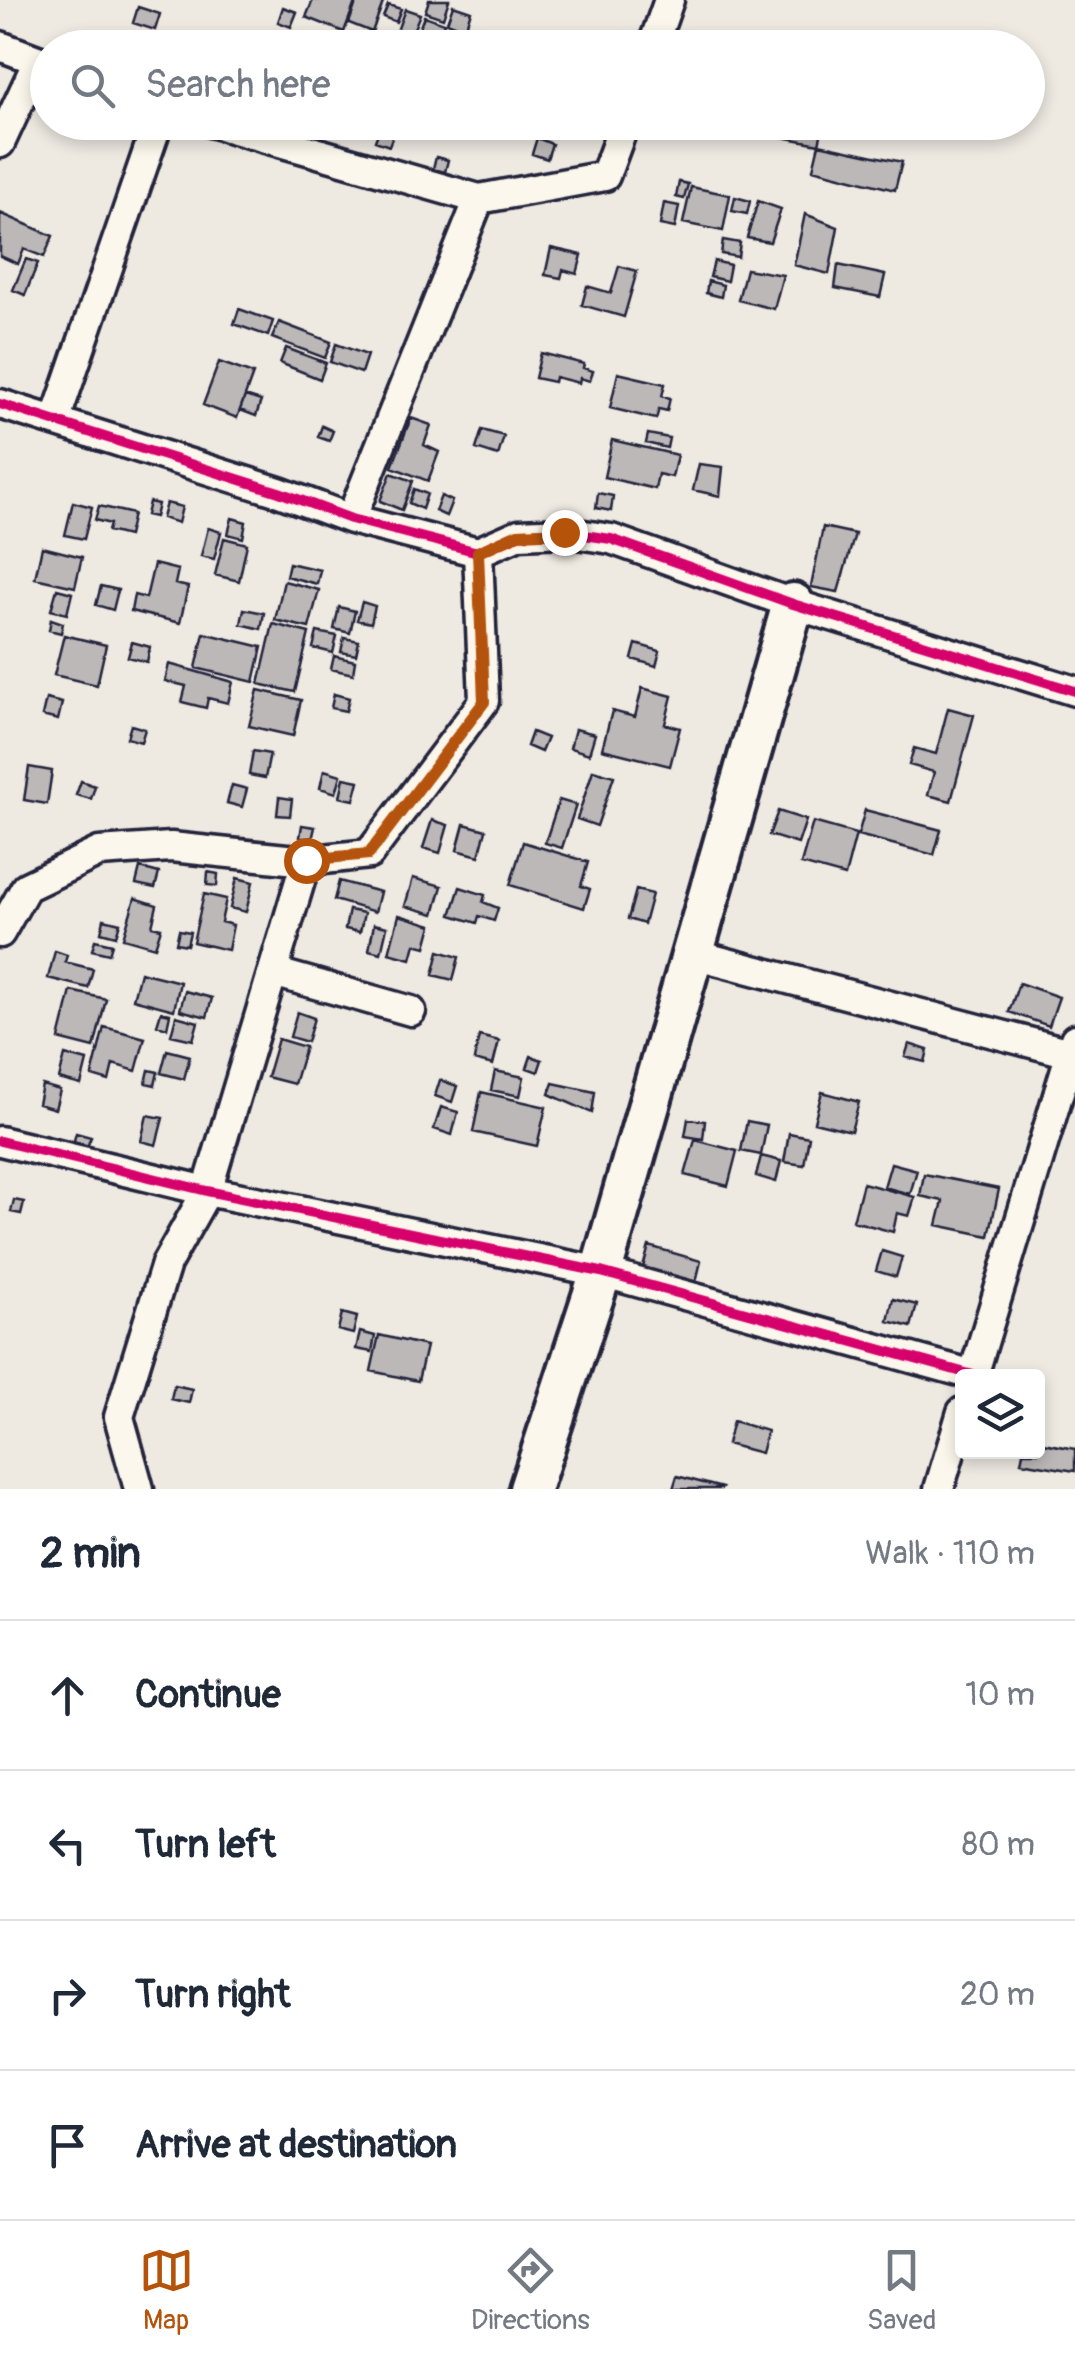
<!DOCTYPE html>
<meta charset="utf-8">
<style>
:root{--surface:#fff;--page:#f2f2f3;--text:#1f2937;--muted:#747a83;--line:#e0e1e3;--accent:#b45309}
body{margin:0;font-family:Pangolin,sans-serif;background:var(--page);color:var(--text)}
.controls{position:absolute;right:30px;bottom:30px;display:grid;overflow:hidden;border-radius:10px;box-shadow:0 5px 15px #0003}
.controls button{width:90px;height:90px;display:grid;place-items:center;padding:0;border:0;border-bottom:2px solid var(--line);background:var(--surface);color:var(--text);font:50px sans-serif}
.stop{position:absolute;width:30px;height:30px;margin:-22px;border:8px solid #b45309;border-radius:50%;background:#fff}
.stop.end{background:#b45309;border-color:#fff;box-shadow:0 2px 10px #0008}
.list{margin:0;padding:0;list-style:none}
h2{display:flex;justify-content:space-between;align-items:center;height:130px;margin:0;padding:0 40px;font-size:42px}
h2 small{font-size:32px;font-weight:400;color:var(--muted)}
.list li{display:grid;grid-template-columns:65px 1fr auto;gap:30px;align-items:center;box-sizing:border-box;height:150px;padding:0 40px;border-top:2px solid var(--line)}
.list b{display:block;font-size:38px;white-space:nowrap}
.list em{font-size:32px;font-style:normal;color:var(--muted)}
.icon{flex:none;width:55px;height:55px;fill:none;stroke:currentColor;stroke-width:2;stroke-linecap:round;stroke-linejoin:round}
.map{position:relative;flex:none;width:1075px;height:1489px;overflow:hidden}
.search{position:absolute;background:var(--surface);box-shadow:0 5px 15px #0003;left:30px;right:30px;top:30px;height:110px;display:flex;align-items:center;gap:25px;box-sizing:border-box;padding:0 35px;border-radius:55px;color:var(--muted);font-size:38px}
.sheet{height:730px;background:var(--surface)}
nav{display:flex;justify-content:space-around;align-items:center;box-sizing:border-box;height:140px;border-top:2px solid var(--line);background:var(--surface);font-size:28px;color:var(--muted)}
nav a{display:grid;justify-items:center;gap:5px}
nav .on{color:var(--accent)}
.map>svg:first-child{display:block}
</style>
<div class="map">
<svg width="1075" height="1489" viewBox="0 0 1075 1489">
<rect width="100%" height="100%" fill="#eeeae2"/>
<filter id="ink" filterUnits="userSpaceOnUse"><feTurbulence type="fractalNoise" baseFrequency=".01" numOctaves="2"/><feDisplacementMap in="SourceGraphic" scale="20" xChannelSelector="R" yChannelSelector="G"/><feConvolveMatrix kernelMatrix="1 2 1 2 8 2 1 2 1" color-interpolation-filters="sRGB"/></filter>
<g filter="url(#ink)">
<path fill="#bcb8b8" stroke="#22223b" stroke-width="2.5" d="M 313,0 L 356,0 L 344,32 L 306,17 Z
M 357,0 L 384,0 L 372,32 L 349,23 Z
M 429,0 L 449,0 L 443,18 L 425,12 Z
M 388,5 L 401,9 L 396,22 L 383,17 Z
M 453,5 L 471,11 L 465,29 L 447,22 Z
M 138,7 L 160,14 L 155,30 L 133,23 Z
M 283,7 L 297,12 L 291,27 L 278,22 Z
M 405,9 L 420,14 L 411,36 L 397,31 Z
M 424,16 L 444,23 L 435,48 L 413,46 Z
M 397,35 L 408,39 L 404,48 L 392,47 Z
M 40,84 L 48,87 L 48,111 L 32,105 Z
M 382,122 L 396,127 L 389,146 L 375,141 Z
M 524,122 L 539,122 L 536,132 L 522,127 Z
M 736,122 L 752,122 L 749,131 L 734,127 Z
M 783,122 L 824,122 L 819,144 L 782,137 Z
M 537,138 L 552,144 L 547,159 L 532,154 Z
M 819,144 L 902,162 L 895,190 L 813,169 Z
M 436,157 L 448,160 L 445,172 L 433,169 Z
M 679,182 L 688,184 L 684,199 L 676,197 Z
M 691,187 L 730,195 L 723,231 L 683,223 Z
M 735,197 L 750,201 L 747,214 L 732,211 Z
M 758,201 L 781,209 L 770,242 L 747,238 Z
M 664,203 L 679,206 L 675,228 L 660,225 Z
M 0,213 L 53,236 L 44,257 L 24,249 L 18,264 L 0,256 Z
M 805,214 L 838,227 L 829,274 L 794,265 Z
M 723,240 L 740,243 L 738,257 L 721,254 Z
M 551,248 L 582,255 L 577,274 L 563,270 L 561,278 L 545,275 Z
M 26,259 L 38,263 L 25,295 L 13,290 Z
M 714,261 L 730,265 L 727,281 L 710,277 Z
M 838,265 L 885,275 L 880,297 L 835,288 Z
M 619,266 L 637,271 L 624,317 L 582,305 L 587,286 L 611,293 Z
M 746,269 L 783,275 L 774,309 L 738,300 Z
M 708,281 L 723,285 L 721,297 L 706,293 Z
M 239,309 L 273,321 L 268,336 L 234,324 Z
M 279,322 L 331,342 L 325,358 L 272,338 Z
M 336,344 L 367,355 L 361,373 L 330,362 Z
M 286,348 L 326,363 L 320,379 L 280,363 Z
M 541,353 L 584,364 L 583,368 L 593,371 L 590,381 L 580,378 L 579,383 L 555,377 L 554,382 L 535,378 Z
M 219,362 L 253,374 L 237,418 L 203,405 Z
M 618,373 L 665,384 L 662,396 L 670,398 L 667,411 L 659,409 L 656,419 L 610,408 Z
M 245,396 L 261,401 L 256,416 L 240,410 Z
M 411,418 L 431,425 L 424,445 L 439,452 L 428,481 L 392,467 Z
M 322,426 L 333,431 L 329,441 L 318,437 Z
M 482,430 L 504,436 L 498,456 L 476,449 Z
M 648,434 L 669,438 L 667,448 L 646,443 Z
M 612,440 L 677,455 L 672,477 L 658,474 L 655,489 L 604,477 Z
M 699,464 L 723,467 L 720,496 L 693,490 Z
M 391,473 L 413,481 L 402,510 L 380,501 Z
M 414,489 L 427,494 L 422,509 L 409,503 Z
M 598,493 L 613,496 L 611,511 L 596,508 Z
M 441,496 L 452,501 L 446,516 L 435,511 Z
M 73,502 L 92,507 L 84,539 L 65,535 Z
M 149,502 L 158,504 L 155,517 L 146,515 Z
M 166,503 L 182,507 L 178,523 L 162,518 Z
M 99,506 L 133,514 L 128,536 L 108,531 L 110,524 L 95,520 Z
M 232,518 L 246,522 L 243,538 L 228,534 Z
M 823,527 L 855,534 L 838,592 L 811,587 Z
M 208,528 L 221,532 L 214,559 L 201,556 Z
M 224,538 L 247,544 L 239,581 L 215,575 Z
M 42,547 L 82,557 L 75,587 L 35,578 Z
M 289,563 L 320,570 L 317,584 L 286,576 Z
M 154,564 L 178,570 L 175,584 L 188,587 L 180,623 L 131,611 L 134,595 L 146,598 Z
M 284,581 L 319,590 L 309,628 L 275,620 Z
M 101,586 L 118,590 L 113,610 L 96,605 Z
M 57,589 L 72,593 L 67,614 L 51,610 Z
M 362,602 L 375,606 L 371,623 L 357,620 Z
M 339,607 L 355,611 L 350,633 L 334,629 Z
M 244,609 L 264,613 L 261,629 L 241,624 Z
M 51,619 L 63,623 L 61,633 L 49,630 Z
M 273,624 L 309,633 L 295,692 L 259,684 Z
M 317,632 L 337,636 L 333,653 L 313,648 Z
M 204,633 L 262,647 L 254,682 L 196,668 Z
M 64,635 L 106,645 L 97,685 L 54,675 Z
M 344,638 L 359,641 L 356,655 L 341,652 Z
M 132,642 L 150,647 L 147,662 L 128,657 Z
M 636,644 L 660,651 L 656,666 L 632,659 Z
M 334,656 L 355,661 L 353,674 L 331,669 Z
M 169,664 L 233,682 L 228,703 L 208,698 L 206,708 L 182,702 L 186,686 L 165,681 Z
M 642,688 L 672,696 L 665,724 L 680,728 L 670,766 L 602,749 L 612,711 L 635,717 Z
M 258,690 L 301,700 L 293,736 L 249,726 Z
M 334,694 L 349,698 L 346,711 L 331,708 Z
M 46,699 L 62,703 L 58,720 L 42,716 Z
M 948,708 L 974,715 L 951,801 L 928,795 L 934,772 L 909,765 L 914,748 L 936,754 Z
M 131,725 L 145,729 L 141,742 L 127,738 Z
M 575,729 L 595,734 L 589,754 L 570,748 Z
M 532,732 L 547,738 L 541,752 L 527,746 Z
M 253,751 L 270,754 L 265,778 L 249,775 Z
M 29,767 L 52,771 L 47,804 L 24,800 Z
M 324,770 L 341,775 L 336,793 L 320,788 Z
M 593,770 L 614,776 L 597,826 L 577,819 Z
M 344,778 L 359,781 L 354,800 L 340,797 Z
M 81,781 L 95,786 L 91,799 L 76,795 Z
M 232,785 L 247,789 L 242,807 L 227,803 Z
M 279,797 L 292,799 L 290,816 L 277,815 Z
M 559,800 L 576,805 L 562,848 L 545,843 Z
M 865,810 L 941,830 L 934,855 L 858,835 Z
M 778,811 L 806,820 L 798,844 L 769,835 Z
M 432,820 L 448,825 L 440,853 L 423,848 Z
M 813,822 L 856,834 L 845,876 L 801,864 Z
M 464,824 L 486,830 L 479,856 L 457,850 Z
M 302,825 L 315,827 L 312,840 L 300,837 Z
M 523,842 L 588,862 L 581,886 L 590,889 L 584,908 L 510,885 Z
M 140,868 L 159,873 L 155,888 L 136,884 Z
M 208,872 L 218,874 L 217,886 L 207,885 Z
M 237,878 L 253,882 L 246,912 L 230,908 Z
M 413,878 L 442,886 L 434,914 L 405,906 Z
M 339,881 L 380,892 L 375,912 L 334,900 Z
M 460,887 L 485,895 L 483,902 L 498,908 L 494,921 L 479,916 L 477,923 L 451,915 Z
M 636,890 L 652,894 L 644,924 L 628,919 Z
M 204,894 L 226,899 L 221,922 L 233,925 L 228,950 L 193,942 Z
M 135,898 L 157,905 L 152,926 L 161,928 L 155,947 L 123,938 Z
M 349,910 L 364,913 L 360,932 L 345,929 Z
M 399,915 L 432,925 L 426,947 L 415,944 L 411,959 L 389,953 Z
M 104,919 L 120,923 L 116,936 L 101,932 Z
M 374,924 L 387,927 L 381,953 L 369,950 Z
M 179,930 L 190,932 L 187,945 L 176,943 Z
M 95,940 L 112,944 L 109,954 L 92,950 Z
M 55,951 L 67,955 L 65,962 L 93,969 L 88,988 L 48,978 Z
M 439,951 L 459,957 L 453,980 L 433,975 Z
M 140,972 L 180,982 L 174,1010 L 133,999 Z
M 1019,983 L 1059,997 L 1049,1026 L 1009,1012 Z
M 71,991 L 106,999 L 94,1048 L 59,1039 Z
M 185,991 L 212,998 L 207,1017 L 180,1010 Z
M 161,1012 L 170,1014 L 167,1028 L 157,1025 Z
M 297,1012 L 314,1018 L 307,1042 L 290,1037 Z
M 176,1016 L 198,1022 L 193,1040 L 171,1035 Z
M 104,1027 L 145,1038 L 136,1071 L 113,1064 L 109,1081 L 92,1076 Z
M 479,1036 L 499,1041 L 493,1065 L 474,1060 Z
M 278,1039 L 305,1047 L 294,1084 L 267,1077 Z
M 909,1044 L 928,1050 L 925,1062 L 905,1057 Z
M 167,1050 L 190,1056 L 184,1079 L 161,1073 Z
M 65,1055 L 87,1061 L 81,1085 L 59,1079 Z
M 531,1056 L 542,1060 L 538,1072 L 527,1068 Z
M 149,1070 L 158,1072 L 155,1085 L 146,1083 Z
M 495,1071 L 524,1077 L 520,1096 L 491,1090 Z
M 440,1080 L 457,1086 L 452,1102 L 435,1096 Z
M 553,1083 L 595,1092 L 592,1113 L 549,1094 Z
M 42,1085 L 60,1090 L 55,1109 L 38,1104 Z
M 481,1092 L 546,1107 L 537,1146 L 473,1132 Z
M 822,1092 L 859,1102 L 851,1131 L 814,1122 Z
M 441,1107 L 458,1112 L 452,1135 L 434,1129 Z
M 147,1115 L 163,1118 L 156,1145 L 141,1141 Z
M 688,1119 L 705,1121 L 703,1139 L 685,1136 Z
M 747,1121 L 767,1125 L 761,1155 L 741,1151 Z
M 76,1133 L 91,1137 L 87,1147 L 73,1144 Z
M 789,1133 L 809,1137 L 804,1165 L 784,1162 Z
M 695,1140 L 737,1151 L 728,1186 L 685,1175 Z
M 761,1156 L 781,1161 L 776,1182 L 756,1176 Z
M 891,1163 L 917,1170 L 910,1194 L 884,1187 Z
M 924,1174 L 999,1189 L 989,1236 L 937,1225 L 943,1201 L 920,1196 Z
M 863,1183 L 915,1197 L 909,1216 L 897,1213 L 893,1232 L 853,1221 Z
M 14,1200 L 24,1202 L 21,1214 L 11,1212 Z
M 649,1246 L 701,1261 L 695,1286 L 642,1271 Z
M 882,1251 L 902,1257 L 896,1277 L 876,1271 Z
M 893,1299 L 917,1305 L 911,1327 L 888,1321 Z
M 342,1313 L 357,1317 L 353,1334 L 338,1330 Z
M 360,1332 L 375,1336 L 372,1352 L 356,1349 Z
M 379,1335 L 426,1346 L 418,1381 L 371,1371 Z
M 174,1385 L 192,1389 L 189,1403 L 171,1399 Z
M 733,1421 L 767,1431 L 761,1453 L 727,1444 Z
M 1038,1442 L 1075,1449 L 1075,1471 L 1021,1462 L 1023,1452 L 1038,1452 Z
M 677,1476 L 722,1488 L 721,1489 L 673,1489 Z"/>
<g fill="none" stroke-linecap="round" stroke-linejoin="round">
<g stroke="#22223b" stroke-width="35">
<path id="street" d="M 0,46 L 48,64
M 652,48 L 669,0
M 210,122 L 479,199
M 0,143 L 38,61
M 0,404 L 279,492 L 351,519 L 478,552 L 519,534 L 564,532 L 611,539 L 793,604 L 1075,691
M 55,421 L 158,122
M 351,519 L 479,199 L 605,176 L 625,122
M 0,933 L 26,887 L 99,852 L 171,847 L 306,861 L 369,854 L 484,701 L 478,552
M 693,954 L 1070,1053
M 273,972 L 411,1011
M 0,1141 L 207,1191 L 601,1272 L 973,1375
M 973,1376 L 1075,1039
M 139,1489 L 119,1417 L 166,1264 L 207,1191 L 306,861
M 939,1489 L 962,1412"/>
</g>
<g stroke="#22223b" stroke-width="48">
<path id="secondary" d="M 530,1489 L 601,1272 L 793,604"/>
</g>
<use href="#street" stroke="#fbf7ec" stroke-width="28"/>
<use href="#secondary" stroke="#fbf7ec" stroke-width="40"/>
<g stroke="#fbf7ec" stroke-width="16">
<path id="cycleway" d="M 0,404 L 279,492 L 351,519 L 478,552 L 519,534 L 564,532 L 611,539 L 793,604 L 1075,691
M 0,1141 L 207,1191 L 601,1272 L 973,1375"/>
</g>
<use href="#cycleway" stroke="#d6006c" stroke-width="10"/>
</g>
</g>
<g fill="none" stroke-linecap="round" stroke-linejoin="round" filter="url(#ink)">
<path stroke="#b45309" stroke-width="12" d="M 306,860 L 369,854 L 484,702 L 478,552 L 518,534 L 564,532"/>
</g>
</svg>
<div class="controls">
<button><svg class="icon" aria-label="layers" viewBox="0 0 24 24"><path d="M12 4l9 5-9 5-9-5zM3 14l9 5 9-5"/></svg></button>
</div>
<div class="stop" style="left:306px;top:860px"></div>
<div class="stop end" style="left:564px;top:532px"></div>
<div class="search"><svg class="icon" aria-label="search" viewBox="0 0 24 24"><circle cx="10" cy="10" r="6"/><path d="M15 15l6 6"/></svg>Search here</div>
</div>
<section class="sheet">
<h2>2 min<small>Walk · 110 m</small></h2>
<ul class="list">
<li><svg class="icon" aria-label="ahead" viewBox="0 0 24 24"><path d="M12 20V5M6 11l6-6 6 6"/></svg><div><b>Continue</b></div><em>10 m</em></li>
<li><svg class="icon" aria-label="left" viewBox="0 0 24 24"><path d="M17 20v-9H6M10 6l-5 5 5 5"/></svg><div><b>Turn left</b></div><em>80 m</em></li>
<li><svg class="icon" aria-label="right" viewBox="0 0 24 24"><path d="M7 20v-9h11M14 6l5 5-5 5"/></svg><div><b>Turn right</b></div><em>20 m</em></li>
<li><svg class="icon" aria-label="arrive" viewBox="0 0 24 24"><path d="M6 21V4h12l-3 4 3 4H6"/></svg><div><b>Arrive at destination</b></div></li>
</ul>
</section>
<nav>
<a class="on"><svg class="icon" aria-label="map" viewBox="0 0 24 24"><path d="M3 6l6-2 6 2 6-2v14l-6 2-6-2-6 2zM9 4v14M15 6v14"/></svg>Map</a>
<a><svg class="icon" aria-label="directions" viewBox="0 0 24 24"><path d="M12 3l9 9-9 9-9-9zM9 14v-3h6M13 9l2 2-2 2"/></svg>Directions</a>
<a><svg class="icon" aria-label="saved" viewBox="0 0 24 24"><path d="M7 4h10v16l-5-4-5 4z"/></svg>Saved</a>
</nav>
